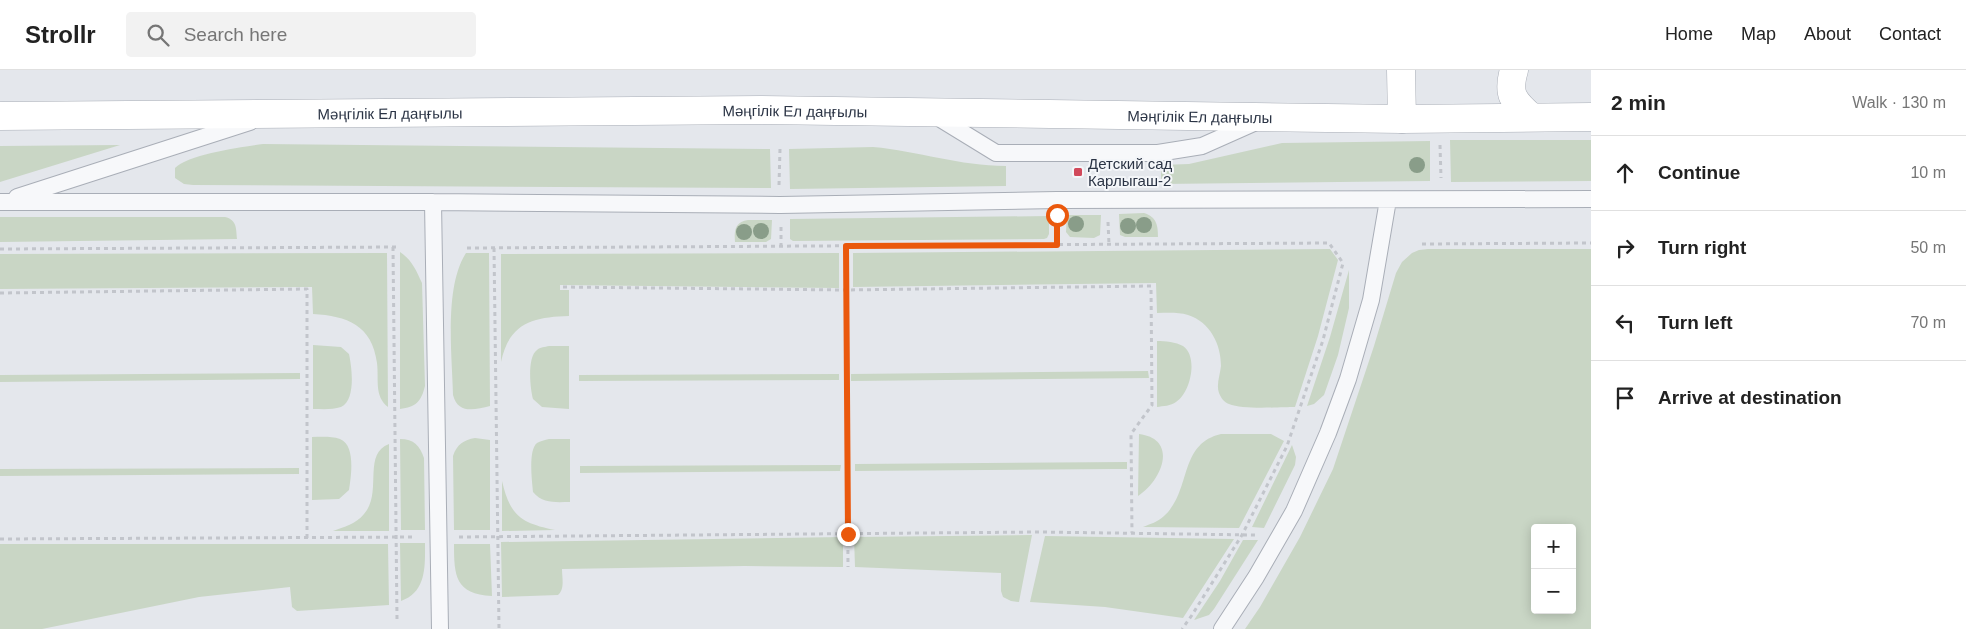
<!DOCTYPE html>
<meta charset="utf-8">
<style>
:root{--surface:#fff;--page:#f2f2f2;--text:#222;--muted:#767676;--line:#e0e0e0}
body{margin:0;font-family:Helvetica,sans-serif;background:var(--page);color:var(--text)}
.controls{position:absolute;right:15px;bottom:15px;display:grid;overflow:hidden;border-radius:5px;box-shadow:0 2px 12px #0003}
.controls button{width:45px;height:45px;display:grid;place-items:center;padding:0;border:0;border-bottom:1px solid var(--line);background:var(--surface);color:var(--text);font:25px sans-serif}
.stop{position:absolute;width:15px;height:15px;margin:-11px;border:4px solid #ea580c;border-radius:50%;background:#fff}
.stop.end{background:#ea580c;border-color:#fff;box-shadow:0 1px 5px #0008}
.list{margin:0;padding:0;list-style:none}
h2{display:flex;justify-content:space-between;align-items:center;height:65px;margin:0;padding:0 20px;font-size:21px}
h2 small{font-size:16px;font-weight:400;color:var(--muted)}
.list li{display:grid;grid-template-columns:32px 1fr auto;gap:15px;align-items:center;box-sizing:border-box;height:75px;padding:0 20px;border-top:1px solid var(--line)}
.list b{display:block;font-size:19px;white-space:nowrap}
.list em{font-size:16px;font-style:normal;color:var(--muted)}
.icon{flex:none;width:28px;height:28px;fill:none;stroke:currentColor;stroke-width:2;stroke-linecap:round;stroke-linejoin:round}
.map{position:relative;flex:none;width:1591px;height:559px;overflow:hidden}
header{display:flex;align-items:center;gap:30px;box-sizing:border-box;height:70px;padding:0 25px;background:var(--surface);border-bottom:1px solid var(--line)}
header strong{font-size:24px}
nav{display:flex;gap:28px;margin-inline-start:auto;font-size:18px}
.search{width:350px;height:45px;background:var(--page);display:flex;align-items:center;gap:12px;box-sizing:border-box;padding:0 18px;border-radius:5px;color:var(--muted);font-size:19px}
main{display:flex}
aside{flex:1;background:var(--surface)}
.map>svg:first-child{display:block}
</style>
<header>
<strong>Strollr</strong>
<div class="search"><svg class="icon" aria-label="search" viewBox="0 0 24 24"><circle cx="10" cy="10" r="6"/><path d="M15 15l6 6"/></svg>Search here</div>
<nav><a>Home</a><a>Map</a><a>About</a><a>Contact</a></nav>
</header>
<main>
<div class="map">
<svg width="1591" height="559" viewBox="0 0 1591 559">
<rect width="100%" height="100%" fill="#e4e7ec"/>
<path fill="#c9d6c5" fill-rule="evenodd" d="M 1450,70 L 1591,70 L 1591,111 L 1451,112 Z
M 1430,71 L 1430,111 L 1161,114 L 1161,95 L 1189,94 L 1282,73 Z
M 263,74 L 770,79 L 771,118 L 193,115 L 184,114 L 175,108 L 175,98 C 189,84 243,77 263,74 Z
M 120,75 L 0,112 L 0,76 Z
M 873,77 C 918,81 960,96 1006,96 L 1006,116 L 790,119 L 789,79 Z
M 1144,143 C 1157,147 1158,156 1158,167 L 1125,167 L 1120,165 L 1119,144 Z
M 1067,145 L 1101,145 L 1100,165 L 1094,168 L 1070,167 L 1066,162 Z
M 1049,146 L 1049,164 L 1047,168 L 1044,169 L 793,171 L 790,169 L 790,149 Z
M 0,147 L 225,147 C 237,150 236,158 237,169 L 0,172 Z
M 748,150 L 772,150 L 771,169 L 766,172 L 735,172 C 734,160 735,152 748,150 Z
M 1330,179 L 1338,190 L 1318,266 L 1295,337 C 1279,337 1243,340 1229,334 C 1224,332 1221,328 1219,323 C 1216,315 1220,305 1221,296 C 1221,274 1210,252 1188,245 C 1178,242 1167,243 1157,243 L 1156,213 L 853,217 L 853,183 Z
M 1428,179 L 1591,179 L 1591,559 L 1245,559 L 1260,537 L 1300,467 L 1333,399 L 1374,276 L 1396,203 L 1402,192 L 1412,183 L 1419,180 ZM 1535,458 L 1572,458 L 1572,540 L 1535,540 Z
M 400,182 C 412,190 416,200 422,213 L 425,316 C 421,332 416,337 400,339 Z
M 387,183 L 388,337 C 374,326 379,310 377,293 C 372,255 347,246 313,244 L 312,217 L 0,219 L 0,184 Z
M 466,183 L 489,183 L 490,336 C 474,340 458,344 453,325 C 452,284 444,217 466,183 Z
M 839,183 L 839,218 L 560,215 L 560,220 L 569,220 L 569,246 C 533,247 509,253 501,292 L 501,184 Z
M 1349,200 L 1349,238 L 1338,285 L 1324,325 L 1314,334 L 1307,336 L 1330,267 Z
M 1157,271 C 1165,271 1176,272 1183,276 C 1199,287 1190,324 1176,332 C 1171,336 1163,336 1157,337 Z
M 313,275 L 341,277 L 349,284 C 352,298 356,330 341,337 C 332,340 322,339 313,339 Z
M 549,276 L 569,276 L 569,339 L 542,337 L 533,329 C 530,318 527,287 537,280 C 540,277 545,277 549,276 Z
M 1148,301 L 1149,308 L 851,311 L 851,304 Z
M 300,303 L 300,309 L 0,312 L 0,305 Z
M 839,304 L 839,310 L 579,311 L 579,305 Z
M 1139,364 C 1179,369 1162,411 1138,426 Z
M 1221,364 L 1271,364 L 1284,371 L 1239,458 L 1143,457 C 1150,454 1158,452 1164,446 C 1192,421 1178,374 1221,364 Z
M 312,367 C 321,367 331,366 340,369 C 356,375 351,407 349,420 L 339,429 L 312,430 Z
M 475,368 L 490,370 L 490,460 L 454,460 L 453,386 C 457,374 464,370 475,368 Z
M 400,369 C 414,369 420,376 424,388 L 425,460 L 401,460 Z
M 549,369 L 570,369 L 570,432 C 556,432 543,434 533,422 C 532,411 528,380 537,373 C 540,371 545,370 549,369 Z
M 389,374 L 389,461 L 333,461 C 344,457 356,454 364,444 C 383,423 362,384 389,374 Z
M 1292,375 L 1296,387 L 1295,395 L 1264,458 L 1252,457 Z
M 1127,392 L 1127,399 L 1114,399 L 855,401 L 855,394 Z
M 841,395 L 840,401 L 580,403 L 580,396 Z
M 299,398 L 299,404 L 0,406 L 0,399 Z
M 502,411 C 510,445 520,453 555,460 L 502,461 Z
M 1032,465 L 1019,532 L 1011,531 L 1003,527 L 1001,521 L 1001,503 L 855,497 L 854,467 Z
M 1045,466 L 1234,469 L 1183,548 L 1105,537 L 1030,532 Z
M 843,467 L 843,497 L 745,496 L 562,499 C 562,508 565,519 558,525 L 502,527 L 501,472 Z
M 1243,470 L 1258,470 L 1214,539 L 1209,545 L 1194,550 L 1220,511 Z
M 400,473 L 425,473 C 425,495 427,522 401,531 Z
M 0,474 L 388,474 L 389,535 L 297,541 L 292,537 L 290,517 L 199,527 L 42,559 L 0,559 Z
M 454,474 L 490,474 L 492,526 C 455,524 454,506 454,474 Z"/>
<g fill="none" stroke-linecap="round" stroke-linejoin="round">
<g stroke="#a9aeb7" stroke-width="18">
<path id="service" d="M 934,45 L 996,83 L 1158,83 L 1202,76 L 1256,52
M 17,127 L 250,52
M 0,132 L 433,132 L 780,135 L 1057,130 L 1591,129
M 433,132 L 440,559
M 1222,559 L 1256,507 L 1294,441 L 1328,363 L 1348,309 L 1371,230 L 1388,130"/>
</g>
<g stroke="#a9aeb7" stroke-width="29">
<g id="secondary">
<path d="M 1401,0 L 1402,49"/>
<path d="M 1514,0 C 1507,24 1513,31 1531,47"/>
<path id="s1" d="M 0,46 L 761,40 L 1402,49 L 1591,47"/>
</g>
</g>
<path stroke="#c2c5cb" stroke-width="3" stroke-dasharray="4 4" stroke-linecap="butt" d="M 1440,75 L 1441,108
M 779,115 L 780,79
M 1057,150 L 1057,175
M 1108,152 L 1109,174
M 781,157 L 781,176
M 1422,174 L 1591,173
M 846,176 L 848,497
M 393,177 L 397,549
M 467,178 L 1329,173 L 1343,193 L 1323,270 L 1287,376 L 1242,465 L 1192,545 L 1182,559
M 494,178 L 499,559
M 0,179 L 398,177
M 563,217 L 845,220 L 1151,216 L 1152,335 L 1131,364 L 1132,463
M 0,223 L 307,219 L 307,468
M 459,467 L 1040,462 L 1255,465
M 0,469 L 416,467"/>
<use href="#service" stroke="#f7f8fa" stroke-width="16"/>
<use href="#secondary" stroke="#fff" stroke-width="28"/>
</g>
<g fill="#899d89">
<circle cx="1417" cy="95" r="8"/>
<circle cx="1076" cy="154" r="8"/>
<circle cx="1144" cy="155" r="8"/>
<circle cx="1128" cy="156" r="8"/>
<circle cx="761" cy="161" r="8"/>
<circle cx="744" cy="162" r="8"/>
</g>
<g fill="none" stroke-linecap="round" stroke-linejoin="round">
<path stroke="#ea580c" stroke-width="6" d="M 848,464 L 846,176 L 1057,175 L 1057,145"/>
</g>
<rect fill="#d1495b" stroke="#f4f6f9" stroke-width="2" x="1073" y="97" width="10" height="10" rx="2.5"/>
<g text-anchor="middle" dominant-baseline="central" stroke-width="4" stroke-linejoin="round" paint-order="stroke">
<g font-size="15" fill="#2b3445" stroke="#f4f6f9">
<text stroke="none"><textPath href="#s1" startOffset="795">Мәңгілік Ел даңғылы</textPath></text>
<text stroke="none"><textPath href="#s1" startOffset="390">Мәңгілік Ел даңғылы</textPath></text>
<text stroke="none"><textPath href="#s1" startOffset="1200">Мәңгілік Ел даңғылы</textPath></text>
</g>
<g font-size="15" fill="#2b3445" stroke="#f4f6f9" text-anchor="start">
<text x="1088" y="93">Детский сад<tspan x="1088" dy="17">Карлыгаш-2</tspan></text>
</g>
</g>
</svg>
<div class="controls">
<button>+</button>
<button>−</button>
</div>
<div class="stop" style="left:1057px;top:145px"></div>
<div class="stop end" style="left:848px;top:464px"></div>
</div>
<aside>
<h2>2 min<small>Walk · 130 m</small></h2>
<ul class="list">
<li><svg class="icon" aria-label="ahead" viewBox="0 0 24 24"><path d="M12 20V5M6 11l6-6 6 6"/></svg><div><b>Continue</b></div><em>10 m</em></li>
<li><svg class="icon" aria-label="right" viewBox="0 0 24 24"><path d="M7 20v-9h11M14 6l5 5-5 5"/></svg><div><b>Turn right</b></div><em>50 m</em></li>
<li><svg class="icon" aria-label="left" viewBox="0 0 24 24"><path d="M17 20v-9H6M10 6l-5 5 5 5"/></svg><div><b>Turn left</b></div><em>70 m</em></li>
<li><svg class="icon" aria-label="arrive" viewBox="0 0 24 24"><path d="M6 21V4h12l-3 4 3 4H6"/></svg><div><b>Arrive at destination</b></div></li>
</ul>
</aside>
</main>
